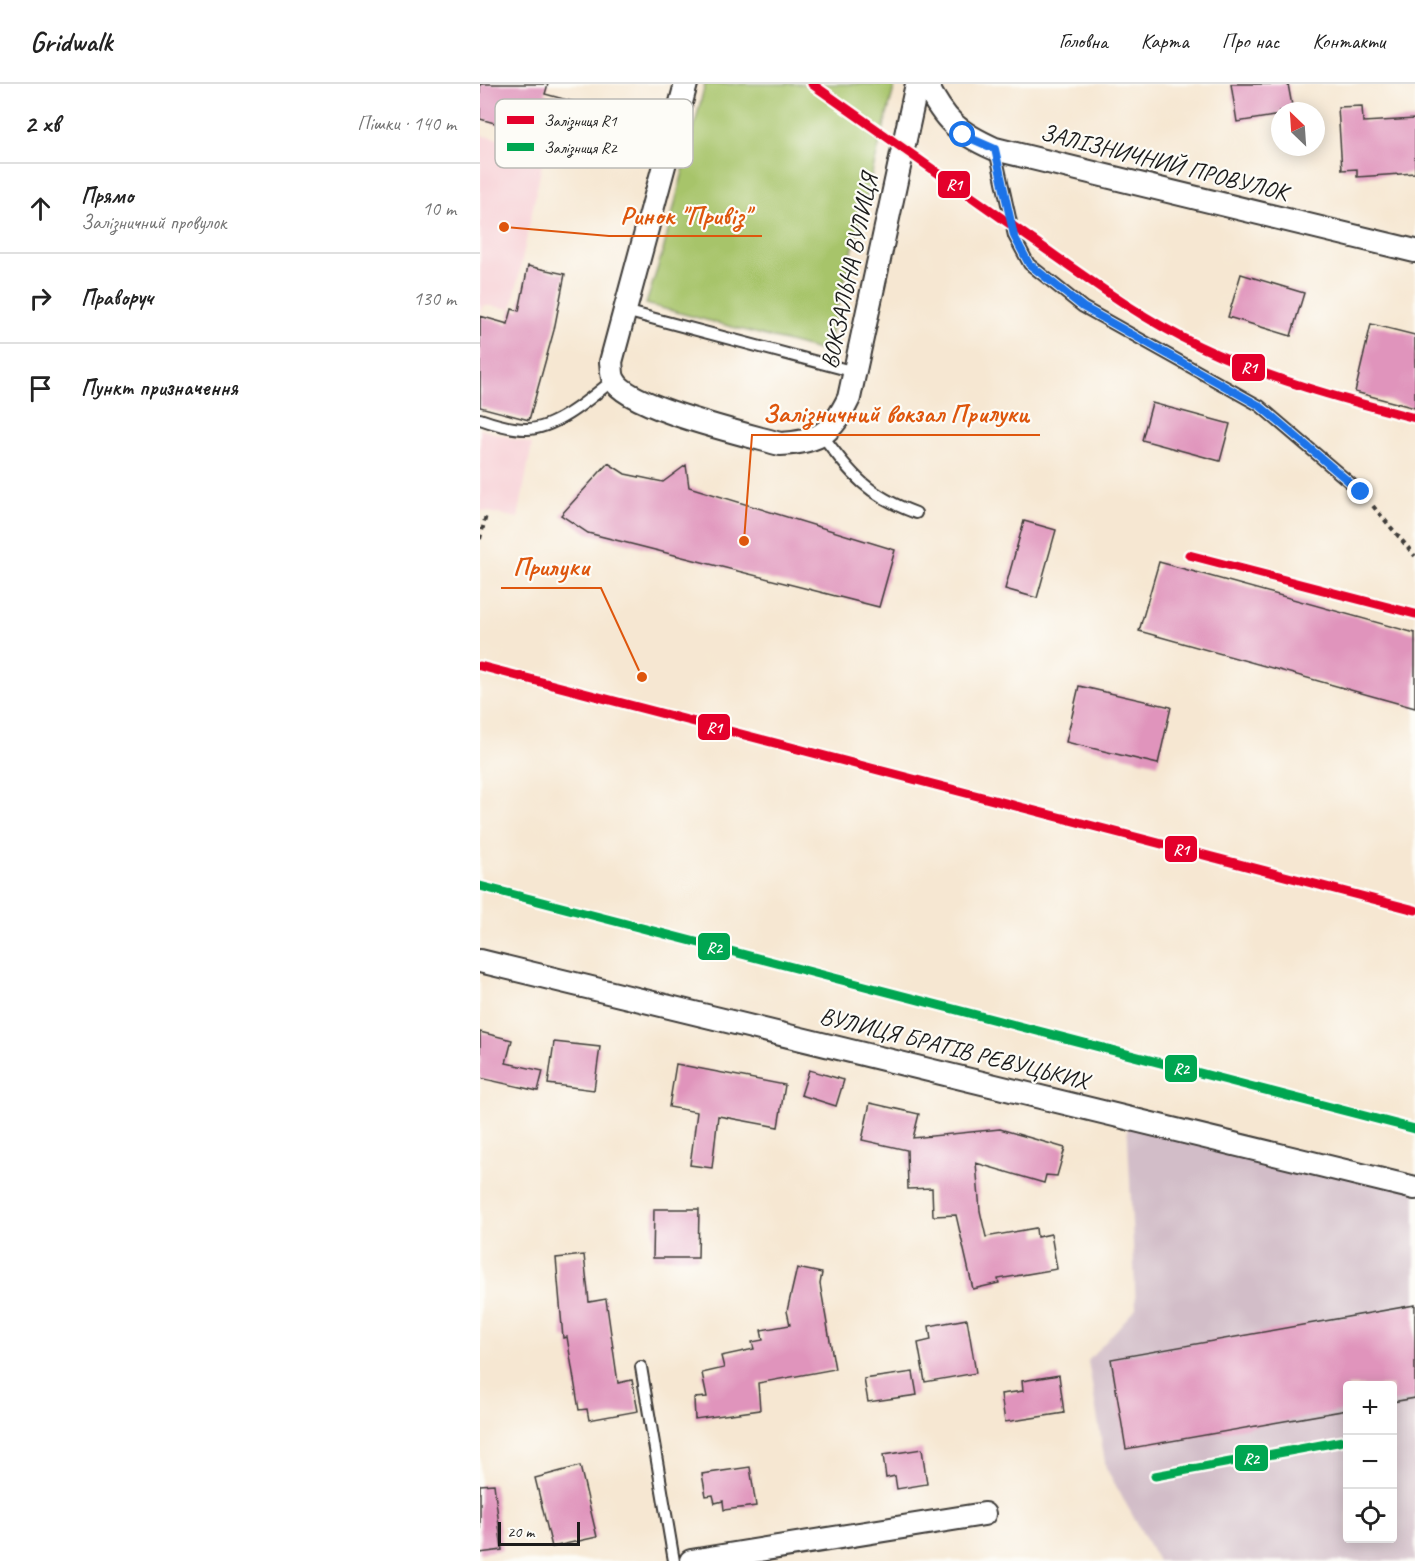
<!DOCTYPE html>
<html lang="uk">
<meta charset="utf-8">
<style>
:root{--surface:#fff;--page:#f6f6f6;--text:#222;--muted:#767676;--line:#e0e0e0}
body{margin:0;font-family:Caveat,sans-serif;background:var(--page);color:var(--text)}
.controls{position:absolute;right:18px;bottom:18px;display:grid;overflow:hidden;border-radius:6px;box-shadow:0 3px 15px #0003}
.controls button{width:54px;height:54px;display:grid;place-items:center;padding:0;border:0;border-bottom:2px solid var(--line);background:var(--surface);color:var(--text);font:30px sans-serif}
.compass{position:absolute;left:791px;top:18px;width:54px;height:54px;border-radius:50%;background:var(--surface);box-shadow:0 3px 15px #0003;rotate:335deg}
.scale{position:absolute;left:18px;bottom:15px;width:82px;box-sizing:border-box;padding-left:6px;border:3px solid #1c1c1c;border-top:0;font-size:16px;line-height:21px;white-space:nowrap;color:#1c1c1c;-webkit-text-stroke:4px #fdfcf7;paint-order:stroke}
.stop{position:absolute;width:18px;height:18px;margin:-14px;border:4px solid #1a73e8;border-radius:50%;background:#fff}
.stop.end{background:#1a73e8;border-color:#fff;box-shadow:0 2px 6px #0008}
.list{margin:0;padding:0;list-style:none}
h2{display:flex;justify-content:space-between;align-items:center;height:78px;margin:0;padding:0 24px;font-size:26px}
h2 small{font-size:20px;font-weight:400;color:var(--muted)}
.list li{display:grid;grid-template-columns:39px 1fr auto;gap:18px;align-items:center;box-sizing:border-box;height:90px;padding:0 24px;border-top:2px solid var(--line)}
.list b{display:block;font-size:22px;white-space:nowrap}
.list p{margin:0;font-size:20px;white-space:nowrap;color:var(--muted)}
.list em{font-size:20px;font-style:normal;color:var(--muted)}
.icon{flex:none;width:33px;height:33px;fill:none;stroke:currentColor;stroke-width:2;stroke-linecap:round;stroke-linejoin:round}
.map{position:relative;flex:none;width:935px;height:1477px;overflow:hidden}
header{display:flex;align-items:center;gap:36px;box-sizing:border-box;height:84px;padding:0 30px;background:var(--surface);border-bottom:2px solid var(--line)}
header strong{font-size:28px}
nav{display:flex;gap:33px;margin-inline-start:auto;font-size:21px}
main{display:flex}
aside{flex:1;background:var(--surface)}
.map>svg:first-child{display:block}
</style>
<header>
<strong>Gridwalk</strong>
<nav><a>Головна</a><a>Карта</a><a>Про нас</a><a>Контакти</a></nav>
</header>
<main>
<aside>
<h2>2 хв<small>Пішки · 140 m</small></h2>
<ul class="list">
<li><svg class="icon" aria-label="ahead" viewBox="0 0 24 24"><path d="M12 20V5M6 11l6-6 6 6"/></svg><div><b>Прямо</b><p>Залізничний провулок</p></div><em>10 m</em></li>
<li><svg class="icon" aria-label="right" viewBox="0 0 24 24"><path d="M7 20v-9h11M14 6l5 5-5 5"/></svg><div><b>Праворуч</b></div><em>130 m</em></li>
<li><svg class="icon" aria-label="arrive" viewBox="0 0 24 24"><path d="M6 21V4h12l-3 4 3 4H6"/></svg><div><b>Пункт призначення</b></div></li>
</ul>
</aside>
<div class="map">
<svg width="935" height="1477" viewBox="0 0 935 1477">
<rect width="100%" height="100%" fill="#fdfcf7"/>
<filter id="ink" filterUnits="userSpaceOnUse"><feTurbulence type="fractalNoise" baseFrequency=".0167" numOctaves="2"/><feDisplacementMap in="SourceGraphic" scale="12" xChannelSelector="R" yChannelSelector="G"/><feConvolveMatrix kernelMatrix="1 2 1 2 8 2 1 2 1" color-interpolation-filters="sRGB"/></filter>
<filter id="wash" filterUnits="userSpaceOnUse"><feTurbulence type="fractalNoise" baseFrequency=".008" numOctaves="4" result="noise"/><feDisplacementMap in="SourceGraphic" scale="24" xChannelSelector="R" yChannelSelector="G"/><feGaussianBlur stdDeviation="1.35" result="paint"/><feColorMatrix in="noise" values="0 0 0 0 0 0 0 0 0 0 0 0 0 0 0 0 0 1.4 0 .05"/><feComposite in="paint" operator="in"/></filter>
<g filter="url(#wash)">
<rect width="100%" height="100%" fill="#f6e7d2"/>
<path fill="#f7cfd5" d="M 0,51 L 65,65 L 32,225 L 3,221 L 0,230 Z
M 0,345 L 52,360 L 38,434 L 0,426 Z"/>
<path fill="#d2bdc8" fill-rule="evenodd" d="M 647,1034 L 935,1104 L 935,1477 L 678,1477 L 626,1384 L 608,1277 L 656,1224 ZM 868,1302 L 912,1302 L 912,1454 L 868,1454 Z"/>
<path fill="#a7c46b" stroke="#627044" stroke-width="1.5" d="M 225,0 L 415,0 L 346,268 L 166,220 L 183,167 Z"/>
<g id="blocks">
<path fill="#e094bc" d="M 0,0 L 68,0 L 65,10 L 102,20 L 91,60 L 0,35 Z
M 751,0 L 808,0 L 813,27 L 800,27 L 800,31 L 757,38 Z
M 882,22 L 883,38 L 935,35 L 935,89 L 877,93 L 877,85 L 862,86 L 858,23 Z
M 48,182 L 85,190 L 74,246 L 49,336 L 0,323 L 0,232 L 28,240 L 32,225 L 39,227 Z
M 761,190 L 824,209 L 811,252 L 748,233 Z
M 891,240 L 935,251 L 935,324 L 875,308 Z
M 672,319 L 750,340 L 740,377 L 662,356 Z
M 128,379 L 145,390 L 183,398 L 206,381 L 209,403 L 415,466 L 399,523 L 108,449 L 81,431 Z
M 544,437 L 576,446 L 557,514 L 525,505 Z
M 679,478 L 935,549 L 935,624 L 659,547 Z
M 599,602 L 691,623 L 678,680 L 586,658 Z
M 0,948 L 32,956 L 26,979 L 63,987 L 58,1007 L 0,994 Z
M 74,958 L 120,963 L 114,1006 L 68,1000 Z
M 196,980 L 305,1001 L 298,1043 L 238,1032 L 232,1084 L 210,1081 L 217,1028 L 189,1023 Z
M 329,986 L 364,996 L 356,1022 L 321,1011 Z
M 390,1019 L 439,1030 L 433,1054 L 520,1045 L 585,1064 L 577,1092 L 566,1091 L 564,1099 L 496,1079 L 500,1127 L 506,1153 L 556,1144 L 557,1153 L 571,1150 L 577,1185 L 518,1195 L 519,1199 L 493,1205 L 476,1131 L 453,1132 L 452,1104 L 428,1105 L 427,1066 L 382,1056 Z
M 174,1125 L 219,1125 L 218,1174 L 173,1174 Z
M 104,1171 L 109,1218 L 126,1215 L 138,1299 L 152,1296 L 158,1327 L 109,1336 L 107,1325 L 99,1326 L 87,1253 L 83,1254 L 76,1174 Z
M 317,1184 L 342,1189 L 340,1200 L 355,1285 L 278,1299 L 280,1326 L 215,1335 L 214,1314 L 227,1313 L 222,1289 L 244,1284 L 241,1272 L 274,1265 L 272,1258 L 283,1256 L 281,1246 L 310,1241 L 307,1227 Z
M 935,1221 L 935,1314 L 912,1318 L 912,1302 L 867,1302 L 867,1326 L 646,1365 L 631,1275 Z
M 487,1235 L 496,1289 L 445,1298 L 438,1259 L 451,1256 L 449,1242 Z
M 433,1288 L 437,1311 L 388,1318 L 384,1295 Z
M 579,1291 L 584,1329 L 525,1338 L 521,1310 L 543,1307 L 542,1297 Z
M 442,1365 L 447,1400 L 417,1405 L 415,1392 L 406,1394 L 403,1371 Z
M 100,1382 L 117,1453 L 72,1463 L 55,1394 Z
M 270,1383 L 276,1422 L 244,1426 L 243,1417 L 235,1419 L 233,1411 L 226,1412 L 222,1390 Z
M 14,1400 L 22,1466 L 0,1469 L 0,1401 Z"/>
</g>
</g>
<g filter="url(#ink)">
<use href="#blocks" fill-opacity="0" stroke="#3d3a37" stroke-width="1.5"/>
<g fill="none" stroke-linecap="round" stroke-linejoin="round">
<g stroke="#3d3a37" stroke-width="14">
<path id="service" d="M 515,66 L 534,152 L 549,180 L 603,223 L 780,322 L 881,408
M 145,227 L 375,288
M 0,335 C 14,340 31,345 46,345 C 75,346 112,313 133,296
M 342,351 C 373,392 387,411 436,429
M 161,1283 L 194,1477"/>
</g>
<g stroke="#3d3a37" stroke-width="26">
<path id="minor" d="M 206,0 L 131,278 C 132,283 131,291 134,296 C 147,323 268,351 300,360 C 340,358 352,349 369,314 L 437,0
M 446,0 C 465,37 477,48 515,65 L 935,167
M 0,877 L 935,1104
M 211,1477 L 504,1430"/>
</g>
<path stroke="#3d3a37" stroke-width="4" stroke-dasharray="4.5 4.5" stroke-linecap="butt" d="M 893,422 L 935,472
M 0,455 L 6,431"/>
<use href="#service" stroke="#fff" stroke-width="10"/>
<use href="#minor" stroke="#fff" stroke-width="22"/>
<g stroke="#fdfcf7" stroke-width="14">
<path id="rail-1" d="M 332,0 C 403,51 475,101 547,152 C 603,191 658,233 719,262 C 788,295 862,315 935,334
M 709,471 L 935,530
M 0,582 L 935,826"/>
</g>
<g stroke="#fdfcf7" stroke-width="14">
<path id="rail-2" d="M 0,802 L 935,1045
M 675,1392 L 868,1356"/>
</g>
<use href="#rail-1" stroke="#e4002b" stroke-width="9"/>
<use href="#rail-2" stroke="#00a651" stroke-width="9"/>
</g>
</g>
<g fill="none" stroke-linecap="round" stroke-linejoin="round" filter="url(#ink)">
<path stroke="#1a73e8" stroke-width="8" d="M 483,51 L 515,65 L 534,152 L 549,180 L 603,223 L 780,322 L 881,408"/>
</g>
<g text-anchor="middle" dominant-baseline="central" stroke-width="4.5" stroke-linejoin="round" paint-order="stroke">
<g font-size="24" fill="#1c1c1c" stroke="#fdfcf7">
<text transform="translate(684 78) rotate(14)">ЗАЛІЗНИЧНИЙ ПРОВУЛОК</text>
<text transform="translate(369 187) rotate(-78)">ВОКЗАЛЬНА ВУЛИЦЯ</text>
<text transform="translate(474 964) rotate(14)">ВУЛИЦЯ БРАТІВ РЕВУЦЬКИХ</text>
</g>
</g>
<rect x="15" y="15" width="198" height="69" rx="9" fill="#fdfcf7" stroke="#bab9b5" stroke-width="1.5"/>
<rect x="27" y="32" width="27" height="8" fill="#e4002b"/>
<rect x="27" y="59" width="27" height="8" fill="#00a651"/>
<g font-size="16" fill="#1c1c1c">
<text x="64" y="42">Залізниця R1</text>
<text x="64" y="69">Залізниця R2</text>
</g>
<path fill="none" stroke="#de560d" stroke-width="2" d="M24 143L129 152H282M264 457L272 351H560M162 593L121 504H21"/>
<g fill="#de560d" stroke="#fdfcf7" stroke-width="2">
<circle cx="24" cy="143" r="6"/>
<circle cx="264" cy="457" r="6"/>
<circle cx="162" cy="593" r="6"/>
</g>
<g font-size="26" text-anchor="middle" font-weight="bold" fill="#de560d" stroke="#fdfcf7" stroke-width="4.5" stroke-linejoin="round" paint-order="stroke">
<text x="205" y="140">Ринок "Привіз"</text>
<text x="416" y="338">Залізничний вокзал Прилуки</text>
<text x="71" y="491">Прилуки</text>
</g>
<g stroke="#fdfcf7" stroke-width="2">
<rect x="457" y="86" width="34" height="29" rx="6" fill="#e4002b"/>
<rect x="751" y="269" width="35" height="29" rx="6" fill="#e4002b"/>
<rect x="217" y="629" width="34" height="28" rx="6" fill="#e4002b"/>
<rect x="684" y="751" width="34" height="28" rx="6" fill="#e4002b"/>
<rect x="217" y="848" width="34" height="29" rx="6" fill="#00a651"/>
<rect x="684" y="970" width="34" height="29" rx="6" fill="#00a651"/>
<rect x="754" y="1360" width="35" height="28" rx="6" fill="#00a651"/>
</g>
<g font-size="16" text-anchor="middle" font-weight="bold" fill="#fff">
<text x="474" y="106">R1</text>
<text x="769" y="289">R1</text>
<text x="234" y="649">R1</text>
<text x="701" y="771">R1</text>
<text x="234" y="869">R2</text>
<text x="701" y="990">R2</text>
<text x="771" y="1380">R2</text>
</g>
</svg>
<div class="controls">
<button>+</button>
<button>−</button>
<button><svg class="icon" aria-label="locate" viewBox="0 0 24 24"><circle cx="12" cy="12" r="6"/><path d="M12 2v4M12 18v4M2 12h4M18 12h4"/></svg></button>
</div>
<svg class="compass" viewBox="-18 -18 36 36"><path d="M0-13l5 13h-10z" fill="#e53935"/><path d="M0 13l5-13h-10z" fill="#767676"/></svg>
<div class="scale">20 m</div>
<div class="stop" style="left:483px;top:51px"></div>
<div class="stop end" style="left:881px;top:408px"></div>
</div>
</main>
